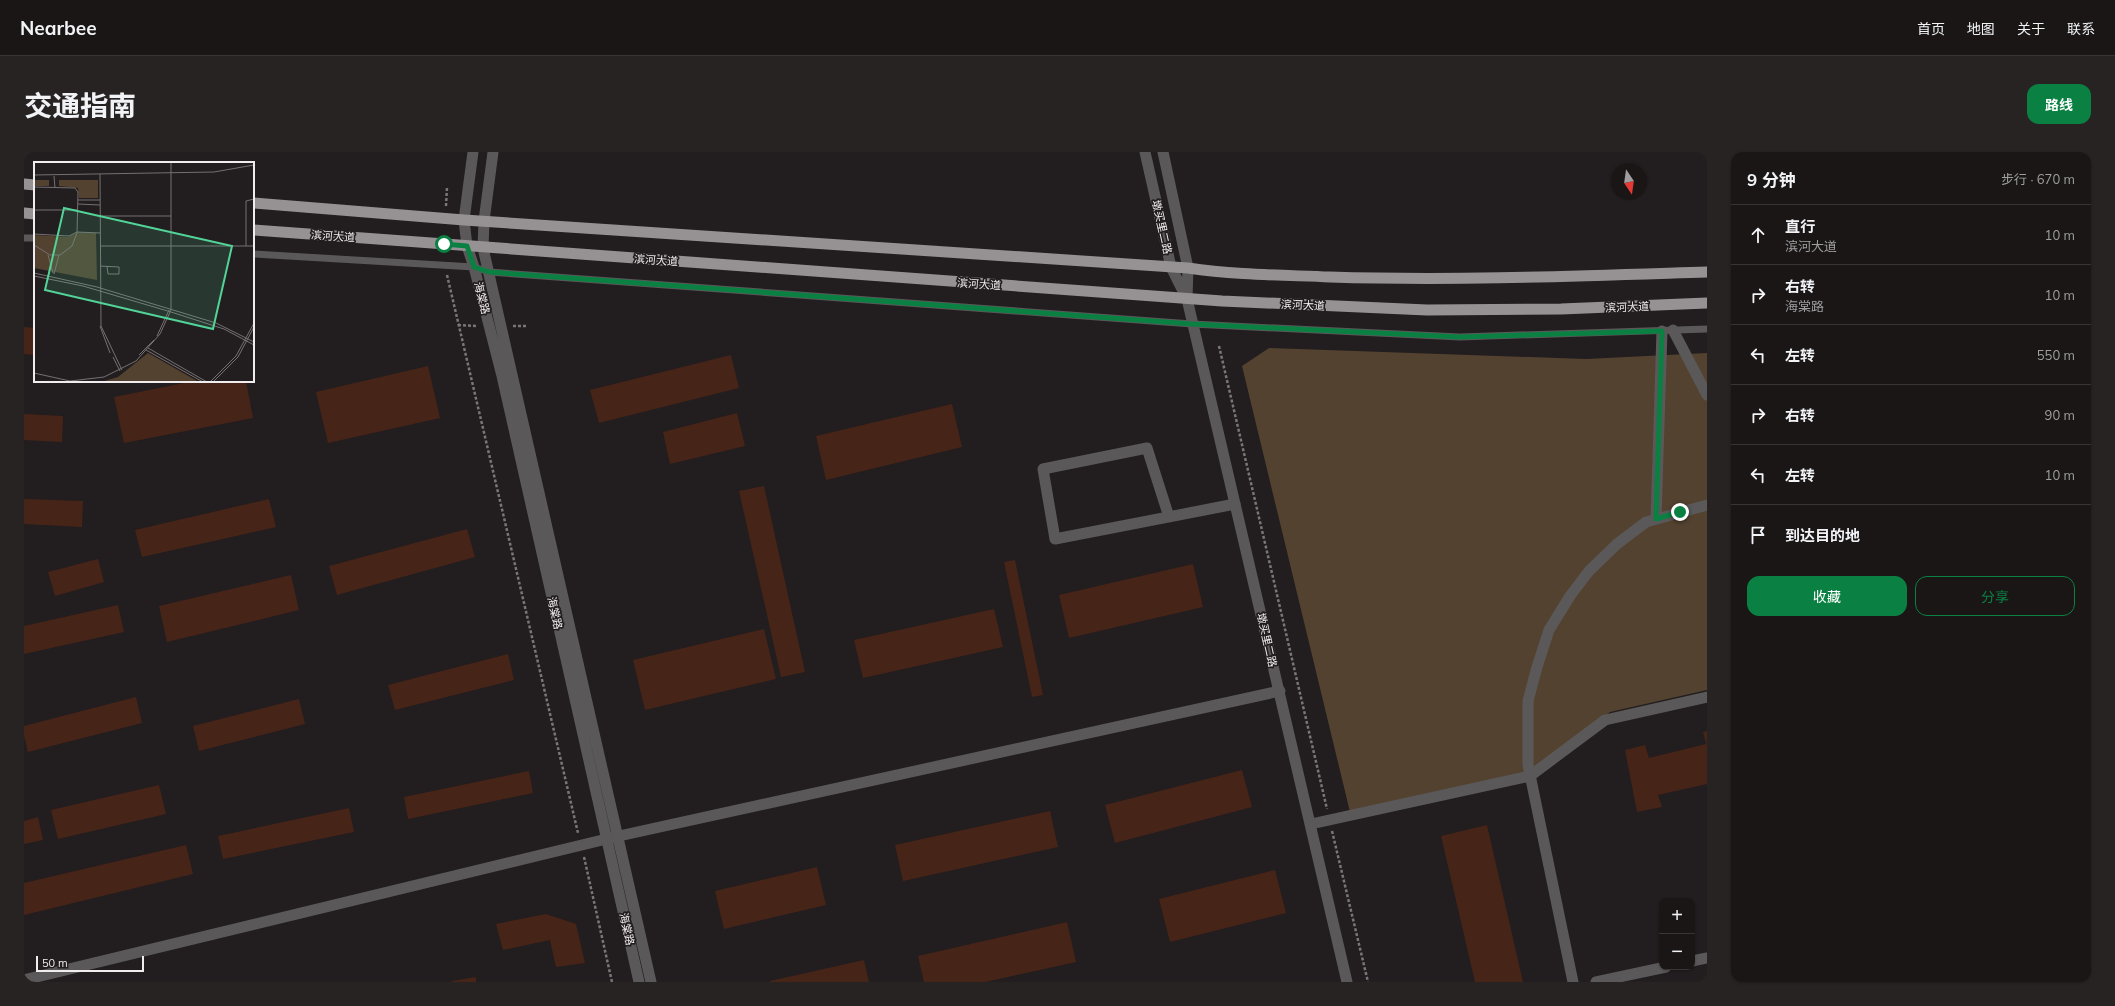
<!DOCTYPE html>
<html lang="zh">
<meta charset="utf-8">
<style>
:root{--surface:#1a1616;--page:#272323;--text:#f1f3f6;--muted:#9f9fa1;--line:#383535;--accent:#0b8043}
body{margin:0;font-family:Mulish,"Noto Sans SC",sans-serif;background:var(--page);color:var(--text)}
.controls{position:absolute;right:12px;bottom:12px;display:grid;overflow:hidden;border-radius:8px;box-shadow:0 1px 3px #0004}
.controls button{width:36px;height:36px;display:grid;place-items:center;padding:0;border:0;border-bottom:1px solid var(--line);background:var(--surface);color:var(--text);font:20px sans-serif}
.compass{position:absolute;left:1587px;top:12px;width:36px;height:36px;border-radius:50%;background:var(--surface);box-shadow:0 1px 3px #0004;rotate:167deg}
.scale{position:absolute;left:12px;bottom:10px;width:108px;box-sizing:border-box;padding-left:4px;border:2px solid #f1edee;border-top:0;font-size:11px;line-height:14px;white-space:nowrap;color:#f1edee;-webkit-text-stroke:3px #221d1e;paint-order:stroke}
.stop{position:absolute;width:12px;height:12px;margin:-9px;border:3px solid #0b8043;border-radius:50%;background:#fff}
.stop.end{background:#0b8043;border-color:#fff;box-shadow:0 1px 4px #0008}
.list{margin:0;padding:0;list-style:none}
h2{display:flex;justify-content:space-between;align-items:center;height:52px;margin:0;padding:0 16px;font-size:17px}
h2 small{font-size:13px;font-weight:400;color:var(--muted)}
.list li{display:grid;grid-template-columns:26px 1fr auto;gap:12px;align-items:center;box-sizing:border-box;height:60px;padding:0 16px;border-top:1px solid var(--line)}
.list b{display:block;font-size:15px;white-space:nowrap}
.list p{margin:0;font-size:13px;white-space:nowrap;color:var(--muted)}
.list em{font-size:13px;font-style:normal;color:var(--muted)}
.actions{display:flex;gap:8px;padding:12px 16px}
.actions a{flex:1;padding:9px 0;border:1px solid var(--accent);border-radius:12px;text-align:center;font-size:14px;color:var(--accent)}
.actions .main{background:var(--accent);color:#fff}
.icon{flex:none;width:22px;height:22px;fill:none;stroke:currentColor;stroke-width:2;stroke-linecap:round;stroke-linejoin:round}
.map{position:relative;flex:none;width:1683px;height:830px;overflow:hidden;border-radius:12px}
header{display:flex;align-items:center;gap:24px;box-sizing:border-box;height:56px;padding:0 20px;background:var(--surface);border-bottom:1px solid var(--line)}
header strong{font-size:19px}
nav{display:flex;gap:22px;margin-inline-start:auto;font-size:14px}
.intro{display:flex;align-items:center;justify-content:space-between;box-sizing:border-box;height:96px;padding:0 24px}
h1{margin:0;font-size:28px}
.button{padding:10px 18px;border-radius:12px;background:var(--accent);color:#fff;font-size:14px;font-weight:700}
main{display:flex;gap:24px;padding:0 24px}
aside{flex:1;background:var(--surface);border-radius:12px;box-shadow:0 1px 3px #0004}
.map>svg:first-child{display:block}
</style>
<header>
<strong>Nearbee</strong>
<nav><a>首页</a><a>地图</a><a>关于</a><a>联系</a></nav>
</header>
<div class="intro"><h1>交通指南</h1><a class="button">路线</a></div>
<main>
<div class="map">
<svg width="1683" height="830" viewBox="0 0 1683 830">
<rect width="100%" height="100%" fill="#221d1e"/>
<path fill="#53422f" d="M 1245,196 L 1562,207 L 1683,201 L 1683,538 L 1586,560 L 1497,627 L 1326,660 L 1218,214 Z"/>
<path fill="#472418" d="M 0,175 L 11,176 L 11,203 L 0,202 Z
M 707,203 L 715,236 L 575,271 L 566,238 Z
M 404,214 L 416,266 L 304,291 L 292,240 Z
M 170,229 L 222,229 L 229,266 L 100,291 L 90,245 Z
M 928,252 L 938,295 L 802,328 L 792,284 Z
M 713,261 L 721,294 L 646,312 L 639,280 Z
M 0,262 L 39,264 L 38,290 L 0,288 Z
M 740,334 L 781,520 L 757,525 L 715,339 Z
M 0,347 L 59,349 L 58,375 L 0,372 Z
M 245,347 L 252,375 L 118,405 L 111,378 Z
M 443,377 L 451,405 L 313,443 L 305,414 Z
M 74,407 L 80,430 L 31,444 L 24,420 Z
M 991,408 L 1019,543 L 1008,545 L 980,410 Z
M 1169,412 L 1179,455 L 1045,486 L 1035,443 Z
M 267,423 L 275,458 L 143,490 L 135,454 Z
M 94,453 L 100,480 L 0,502 L 0,474 Z
M 970,457 L 979,495 L 839,526 L 830,488 Z
M 740,477 L 752,527 L 621,558 L 609,508 Z
M 484,502 L 490,528 L 371,558 L 364,533 Z
M 112,545 L 118,571 L 4,600 L 0,584 L 0,574 Z
M 275,547 L 281,572 L 175,599 L 169,574 Z
M 1683,579 L 1683,632 L 1634,643 L 1638,655 L 1613,660 L 1601,598 L 1621,593 L 1625,606 L 1682,592 L 1679,580 Z
M 1218,618 L 1228,655 L 1091,691 L 1081,653 Z
M 505,619 L 509,641 L 384,667 L 380,645 Z
M 135,633 L 142,662 L 34,687 L 27,658 Z
M 325,656 L 330,680 L 199,707 L 194,684 Z
M 1026,659 L 1034,695 L 879,729 L 871,693 Z
M 14,665 L 19,688 L 0,692 L 0,669 Z
M 1463,673 L 1499,830 L 1451,830 L 1417,684 Z
M 162,693 L 169,722 L 0,763 L 0,731 Z
M 793,715 L 802,753 L 700,777 L 691,739 Z
M 1251,718 L 1262,761 L 1146,790 L 1135,747 Z
M 522,762 L 552,772 L 561,811 L 532,815 L 526,788 L 479,798 L 472,772 Z
M 1043,770 L 1052,810 L 961,830 L 900,830 L 894,804 Z
M 840,808 L 845,830 L 746,830 L 746,829 Z
M 452,825 L 452,830 L 428,830 L 428,829 Z"/>
<g fill="none" stroke-linecap="round" stroke-linejoin="round">
<path stroke="#7a7677" stroke-width="2.5" stroke-dasharray="3 2" stroke-linecap="butt" d="M 422,54 L 423,35
M 423,123 L 554,681
M 434,173 L 454,174
M 489,174 L 504,174
M 1195,194 L 1303,657
M 1308,679 L 1344,830
M 560,705 L 588,830"/>
<path stroke="#5a5859" stroke-width="7" d="M 0,86 L 11,86
M 229,102 L 450,115 L 465,120 L 1168,172 L 1436,185 L 1683,177"/>
<path stroke="#5a5859" stroke-width="11" d="M 1649,178 L 1683,243
M 1145,365 L 1123,296 L 1019,317 L 1031,387 L 1211,352
M 1632,367 L 1638,179
M 1287,672 L 1506,624 L 1581,568 L 1683,545
M 1668,809 L 1683,806
M 0,828 L 595,684 L 1256,539
M 1549,830 L 1504,613 L 1504,549 L 1513,515 L 1525,478 L 1546,444 L 1565,419 L 1593,392 L 1622,370 L 1683,353
M 1572,830 L 1642,815"/>
<path stroke="#5a5859" stroke-width="11" d="M 449,0 L 440,68 L 443,94 L 450,115 L 478,224 L 615,830
M 469,0 L 460,69 L 459,96 L 627,830
M 1121,0 L 1147,115 L 1163,147 L 1323,830
M 1139,0 L 1164,116 L 1163,146"/>
<path stroke="#969294" stroke-width="11" d="M 0,32 L 11,33
M 229,51 L 440,68 L 1164,116 C 1211,123 1258,123 1306,125 C 1432,129 1557,124 1683,120
M 0,61 L 11,62
M 229,78 L 1198,149 L 1403,158 L 1537,157 L 1683,151"/>
</g>
<g fill="none" stroke-linecap="round" stroke-linejoin="round">
<path stroke="#0b8043" stroke-width="5" d="M 420,92 L 443,94 L 450,115 L 465,120 L 1168,172 L 1436,185 L 1638,179 L 1632,367 L 1656,360"/>
</g>
<g text-anchor="middle" dominant-baseline="central" stroke-width="3.5" stroke-linejoin="round" paint-order="stroke">
<g font-size="11" fill="#f1edee" stroke="#221d1e">
<text transform="translate(1138 75) rotate(77)">墩买里二路</text>
<text transform="translate(309 84) rotate(4)">滨河大道</text>
<text transform="translate(632 108) rotate(4)">滨河大道</text>
<text transform="translate(955 132) rotate(4)">滨河大道</text>
<text transform="translate(458 146) rotate(76)">海棠路</text>
<text transform="translate(1279 153) rotate(2)">滨河大道</text>
<text transform="translate(1603 155) rotate(-2)">滨河大道</text>
<text transform="translate(531 461) rotate(77)">海棠路</text>
<text transform="translate(1243 488) rotate(77)">墩买里二路</text>
<text transform="translate(603 777) rotate(77)">海棠路</text>
</g>
</g>
<g transform="translate(10 10)">
<rect width="220" height="220" fill="#221d1e"/>
<path d="M 0,18 L 15,18 L 15,24 L 0,24 ZM 25,18 L 64,18 L 64,36 L 45,36 L 44,26 L 25,24 ZM 44,70 L 62,71 L 63,118 L 0,106 L 0,73 L 34,75 ZM 114,191 L 165,220 L 67,220 L 84,215 Z" fill="#53422f"/>
<path fill="none" stroke="#757071" stroke-width="1" d="M 66,12 L 67,164 L 88,208M 0,13 L 180,10 L 220,3M 20,14 L 21,26M 0,25 L 41,26 L 44,30 L 43,71 L 38,84 L 26,93 L 16,93 L 0,83M 44,38 L 66,38M 44,42 L 66,43M 0,48 L 44,48M 66,54 L 137,54M 0,72 L 35,74 L 43,70 L 66,71M 66,84 L 220,84M 212,84 L 212,39 L 220,37M 14,93 L 19,111M 66,104 L 85,105 L 85,112 L 74,112 L 73,104M 0,111 L 63,125 L 182,161 L 220,180M 20,112 L 25,93M 0,114 L 49,124 L 137,150 L 190,167 L 220,183M 66,164 L 76,191M 123,174 L 135,148M 114,186 L 173,220M 112,188 L 169,220M 105,193 L 120,178M 79,195 L 86,209M 0,211 L 36,219 L 70,215 L 102,199 L 126,172 L 137,148 L 137,0M 176,220 L 202,194 L 220,161M 179,220 L 204,195 L 220,165"/>
<path fill="#52d397" fill-opacity="0.15" stroke="#52d397" stroke-width="2" d="M 30,46 L 198,84 L 179,167 L 11,128 Z"/>
<rect width="220" height="220" fill="none" stroke="#f1edee" stroke-width="2"/>
</g>
</svg>
<div class="controls">
<button>+</button>
<button>−</button>
</div>
<svg class="compass" viewBox="-18 -18 36 36"><path d="M0-13l5 13h-10z" fill="#e53935"/><path d="M0 13l5-13h-10z" fill="#9f9fa1"/></svg>
<div class="scale">50 m</div>
<div class="stop" style="left:420px;top:92px"></div>
<div class="stop end" style="left:1656px;top:360px"></div>
</div>
<aside>
<h2>9 分钟<small>步行 · 670 m</small></h2>
<ul class="list">
<li><svg class="icon" aria-label="ahead" viewBox="0 0 24 24"><path d="M12 20V5M6 11l6-6 6 6"/></svg><div><b>直行</b><p>滨河大道</p></div><em>10 m</em></li>
<li><svg class="icon" aria-label="right" viewBox="0 0 24 24"><path d="M7 20v-9h11M14 6l5 5-5 5"/></svg><div><b>右转</b><p>海棠路</p></div><em>10 m</em></li>
<li><svg class="icon" aria-label="left" viewBox="0 0 24 24"><path d="M17 20v-9H6M10 6l-5 5 5 5"/></svg><div><b>左转</b></div><em>550 m</em></li>
<li><svg class="icon" aria-label="right" viewBox="0 0 24 24"><path d="M7 20v-9h11M14 6l5 5-5 5"/></svg><div><b>右转</b></div><em>90 m</em></li>
<li><svg class="icon" aria-label="left" viewBox="0 0 24 24"><path d="M17 20v-9H6M10 6l-5 5 5 5"/></svg><div><b>左转</b></div><em>10 m</em></li>
<li><svg class="icon" aria-label="arrive" viewBox="0 0 24 24"><path d="M6 21V4h12l-3 4 3 4H6"/></svg><div><b>到达目的地</b></div></li>
</ul>
<div class="actions"><a class="main">收藏</a><a>分享</a></div>
</aside>
</main>
